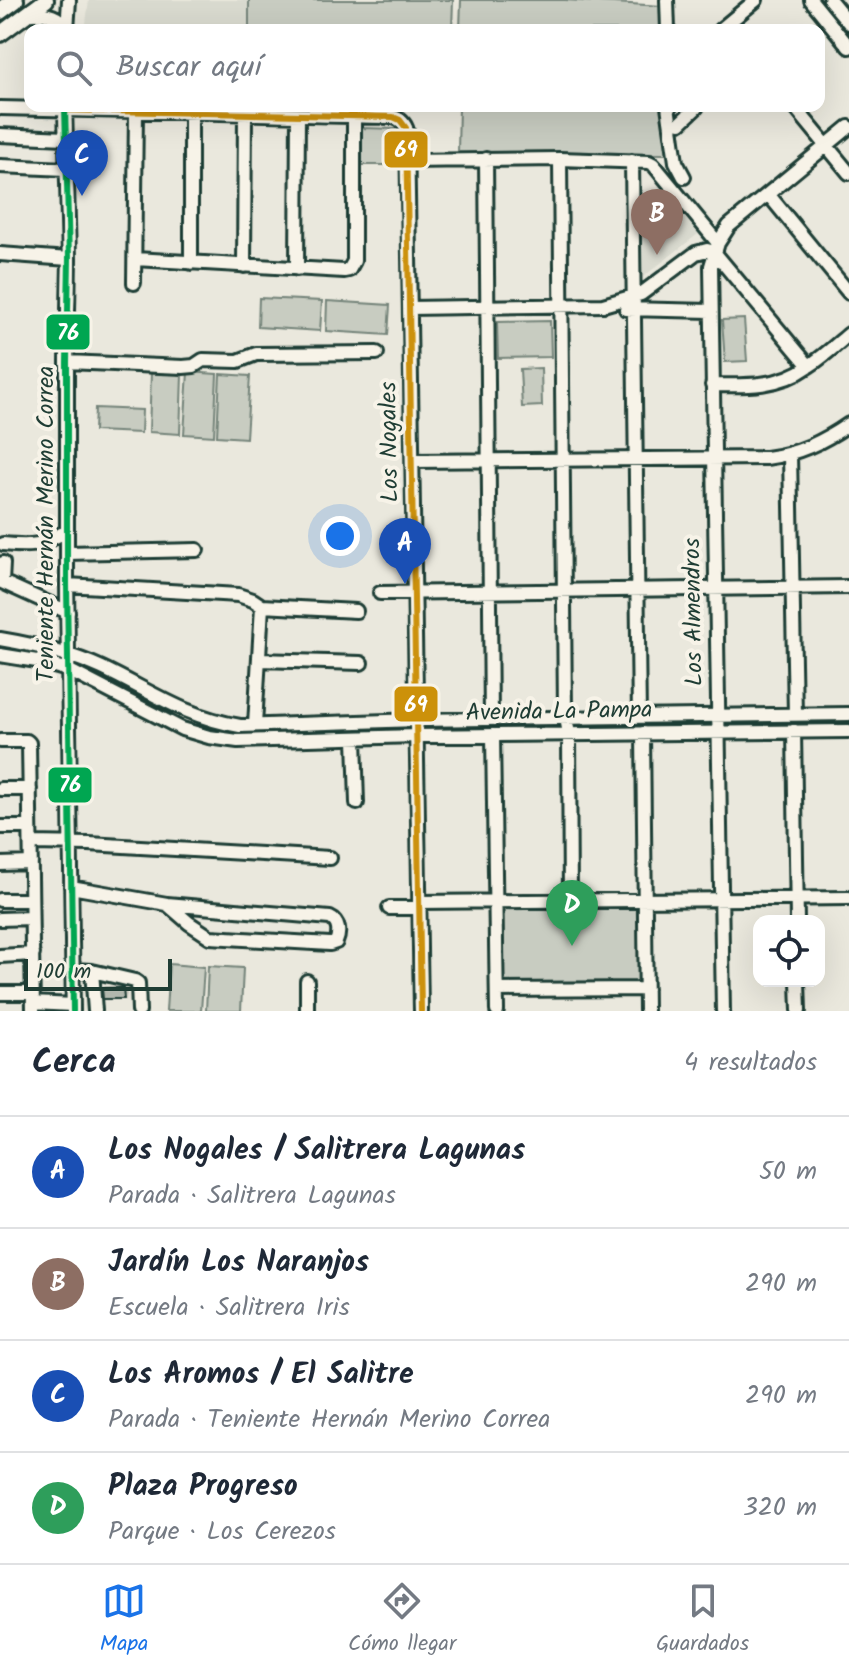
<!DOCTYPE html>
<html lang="es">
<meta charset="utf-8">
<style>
:root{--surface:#fff;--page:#f2f2f3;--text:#1f2937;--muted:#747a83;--line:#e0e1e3;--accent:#1a73e8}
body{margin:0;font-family:Kalam,sans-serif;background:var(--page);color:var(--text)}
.controls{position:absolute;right:24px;bottom:24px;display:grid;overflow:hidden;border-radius:16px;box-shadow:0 8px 32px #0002}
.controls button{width:72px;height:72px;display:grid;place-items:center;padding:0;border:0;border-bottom:2px solid var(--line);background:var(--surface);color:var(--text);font:40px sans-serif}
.scale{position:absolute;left:24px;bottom:20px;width:148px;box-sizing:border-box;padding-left:8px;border:4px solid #1f3d34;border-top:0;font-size:22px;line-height:28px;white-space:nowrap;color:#1f3d34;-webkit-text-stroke:6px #f7f3e8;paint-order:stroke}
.you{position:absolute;left:340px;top:536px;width:28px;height:28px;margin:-20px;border:6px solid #fff;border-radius:50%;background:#1a73e8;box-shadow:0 0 0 12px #1a73e833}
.badge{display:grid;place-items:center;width:52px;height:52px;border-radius:50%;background:var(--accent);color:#fff;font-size:26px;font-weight:700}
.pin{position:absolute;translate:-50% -66px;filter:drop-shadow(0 2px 4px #0008)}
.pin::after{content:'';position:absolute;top:42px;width:28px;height:24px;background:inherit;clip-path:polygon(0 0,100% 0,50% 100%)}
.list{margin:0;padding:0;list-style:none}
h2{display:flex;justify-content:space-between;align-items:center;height:104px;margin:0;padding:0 32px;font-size:34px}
h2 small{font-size:26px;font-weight:400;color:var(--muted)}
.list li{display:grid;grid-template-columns:52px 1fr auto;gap:24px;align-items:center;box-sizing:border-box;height:112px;padding:0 32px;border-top:2px solid var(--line)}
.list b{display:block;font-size:30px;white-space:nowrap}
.list p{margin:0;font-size:26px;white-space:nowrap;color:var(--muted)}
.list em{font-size:26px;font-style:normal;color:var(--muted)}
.icon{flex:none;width:44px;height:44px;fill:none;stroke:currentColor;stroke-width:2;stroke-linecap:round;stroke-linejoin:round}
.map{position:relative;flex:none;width:849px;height:1011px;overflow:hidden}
.search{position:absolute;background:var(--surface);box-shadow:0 8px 32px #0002;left:24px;right:24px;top:24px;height:88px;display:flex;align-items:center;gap:20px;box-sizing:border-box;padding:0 28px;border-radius:16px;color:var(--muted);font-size:30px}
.sheet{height:552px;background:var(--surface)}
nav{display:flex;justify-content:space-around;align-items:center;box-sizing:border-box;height:112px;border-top:2px solid var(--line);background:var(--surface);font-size:22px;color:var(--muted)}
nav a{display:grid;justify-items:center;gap:4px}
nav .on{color:var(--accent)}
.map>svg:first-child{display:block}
</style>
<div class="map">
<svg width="849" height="1011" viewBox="0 0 849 1011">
<defs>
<filter id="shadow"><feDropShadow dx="5" dy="-5" stdDeviation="4" flood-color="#0004"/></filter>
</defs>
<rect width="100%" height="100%" fill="#eae8dd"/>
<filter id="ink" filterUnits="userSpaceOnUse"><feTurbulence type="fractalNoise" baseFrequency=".0125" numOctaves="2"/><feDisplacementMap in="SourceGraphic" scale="16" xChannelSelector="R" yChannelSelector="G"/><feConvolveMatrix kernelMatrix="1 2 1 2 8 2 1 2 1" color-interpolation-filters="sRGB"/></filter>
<g filter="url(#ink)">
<path fill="#d9dacf" d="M 89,0 L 249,0 L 249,30 L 85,30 Z
M 673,204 L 698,234 L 643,277 L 642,206 Z"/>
<path fill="#c8ccc1" stroke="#74847a" stroke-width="2" d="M 249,0 L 453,0 L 452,30 L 249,30 Z
M 461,0 L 565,0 L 662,6 L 663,30 L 460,30 Z
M 459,106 L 667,106 L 670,145 L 666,154 L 458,153 Z
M 362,128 L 398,129 L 398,165 L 362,165 Z
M 259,298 L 322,301 L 320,331 L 258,327 Z
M 327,301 L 390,305 L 388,335 L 326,331 Z
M 744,319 L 747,361 L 725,362 L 722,320 Z
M 550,321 L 551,357 L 498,358 L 497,322 Z
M 541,368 L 542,406 L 522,407 L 520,369 Z
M 188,372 L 217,374 L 214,436 L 184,434 Z
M 151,373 L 182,374 L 180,434 L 149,432 Z
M 220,374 L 250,376 L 246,438 L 217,436 Z
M 95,408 L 142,410 L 141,433 L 94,431 Z
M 501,907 L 643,909 L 643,982 L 501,983 Z
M 169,964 L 204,967 L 201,1011 L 166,1011 Z
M 208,966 L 243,968 L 241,1011 L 206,1011 Z"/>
<path fill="#b2b8ae" stroke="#1f3d34" stroke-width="2" filter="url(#shadow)" d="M 102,988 L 123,988 L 124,999 L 103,999 Z"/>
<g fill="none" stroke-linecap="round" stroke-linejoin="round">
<g stroke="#1f3d34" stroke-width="18">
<path id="minor" d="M 667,0 L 668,30
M 811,0 L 849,47
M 830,0 L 849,23
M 25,15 C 42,12 59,13 67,30
M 67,30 L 69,0
M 720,30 L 756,0
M 65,106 L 69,259 L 67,362 L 67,585 L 73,1011
M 668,106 L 676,162 L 684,177
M 794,106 L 849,173
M 0,108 L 393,117 C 401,119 405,123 407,131 L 421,1011
M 680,123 L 696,108 L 695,106
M 0,135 L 65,138
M 486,159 L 491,719
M 560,159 L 565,712 L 569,734 L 570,900
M 408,161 L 560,159 L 649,162 L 653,164 L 718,243
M 632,161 L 639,717
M 0,166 L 66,169
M 768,194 L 849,293
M 0,254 L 69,259
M 135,259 L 344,271 L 349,270 L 354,261 L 354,117
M 191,263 L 191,113
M 244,266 L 245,114
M 297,269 L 298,115
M 134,283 L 136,112
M 410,308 L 603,305 L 641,294 L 696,253 L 707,250 L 714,252 L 809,366
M 626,309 L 711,311
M 67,362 L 183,367 L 194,366 L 203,360 L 238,361 L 256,354 L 377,353
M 712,385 C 746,386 780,387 809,366 C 823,357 836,345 849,334
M 790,454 L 795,715
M 413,461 L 766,458 C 798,454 823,442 849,424
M 3,544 C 35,547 39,546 67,531
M 67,553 L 197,550
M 3,563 L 2,582 L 68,612
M 67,585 L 238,595 L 253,600 L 262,606 L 356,611
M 380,593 L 849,587
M 0,639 C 36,645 69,653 102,668 C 151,691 185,717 240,726 L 417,720 L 849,714
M 0,655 L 37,661 L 68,670 L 182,729 L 209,737 L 238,741 L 417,736 L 849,731
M 259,660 L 361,663
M 255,725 L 262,606
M 794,731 L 797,921
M 643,733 L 646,1011
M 493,735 L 497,1011
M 355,738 L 357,803
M 0,741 L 27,741 L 29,743 L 33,1011
M 0,789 L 30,789
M 0,827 L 30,827
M 31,843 L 89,844 L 330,858
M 0,864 L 31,863
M 71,887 L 167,904 L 330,918 C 339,922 340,933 336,942 L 330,944 L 210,937 L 189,923 L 167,904
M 0,900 L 31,900
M 420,902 L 849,898
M 389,908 L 420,908
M 0,919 L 31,918
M 0,956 L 33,954
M 73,970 L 92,971 L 135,981 L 138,983 L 139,1011
M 92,971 L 95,1011
M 307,981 L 307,1011
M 798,981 L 799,1011
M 497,990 L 646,989
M 0,993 L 33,993
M 33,1003 L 73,1005
M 723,1011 L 711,266 L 718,243 L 729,226 L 849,127"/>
</g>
<g stroke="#1f3d34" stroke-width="20">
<path id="major" d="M 0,34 L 46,0"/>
</g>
<g stroke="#1f3d34" stroke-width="22">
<path id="highway" d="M 0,11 L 15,0"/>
</g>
<use href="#minor" stroke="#f7f3e8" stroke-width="12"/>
<use href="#major" stroke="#f7f3e8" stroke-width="14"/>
<use href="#highway" stroke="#f7f3e8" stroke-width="16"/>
<g stroke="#f7f3e8" stroke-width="12">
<path id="bus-1" d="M 65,110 L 393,117 L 400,120 L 406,128 L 421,1011"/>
</g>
<g stroke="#f7f3e8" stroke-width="12">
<path id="bus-2" d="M 65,106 L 69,259 L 67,362 L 67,585 L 73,1011"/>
</g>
<use href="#bus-1" stroke="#cc910a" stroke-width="6"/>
<use href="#bus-2" stroke="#00a651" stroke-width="6"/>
</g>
</g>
<g text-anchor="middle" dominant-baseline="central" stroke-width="8" stroke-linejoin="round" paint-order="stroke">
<g font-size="24" fill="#1f3d34" stroke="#f7f3e8">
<text transform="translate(390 442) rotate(-91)">Los Nogales</text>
<text transform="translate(46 524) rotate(-90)">Teniente Hernán Merino Correa</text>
<text transform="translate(694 612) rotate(-91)">Los Almendros</text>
<text transform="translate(559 712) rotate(-1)">Avenida La Pampa</text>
</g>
</g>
<g stroke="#f7f3e8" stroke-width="3">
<rect x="383" y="130" width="46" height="39" rx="8" fill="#cc910a"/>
<rect x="45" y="313" width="46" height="38" rx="8" fill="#00a651"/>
<rect x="393" y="685" width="46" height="38" rx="8" fill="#cc910a"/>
<rect x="47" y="766" width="46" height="38" rx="8" fill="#00a651"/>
</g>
<g font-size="22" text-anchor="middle" font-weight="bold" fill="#fff">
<text x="406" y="157">69</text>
<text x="68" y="340">76</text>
<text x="416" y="712">69</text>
<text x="70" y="792">76</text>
</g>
</svg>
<div class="controls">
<button><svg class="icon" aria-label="locate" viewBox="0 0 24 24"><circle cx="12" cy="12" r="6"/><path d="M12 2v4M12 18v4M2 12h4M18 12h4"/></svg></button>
</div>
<div class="scale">100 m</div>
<div class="you"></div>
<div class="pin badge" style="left:405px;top:584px;background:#1a4fb4">A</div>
<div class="pin badge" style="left:657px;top:255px;background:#8d6e63">B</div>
<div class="pin badge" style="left:82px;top:196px;background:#1a4fb4">C</div>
<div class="pin badge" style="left:572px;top:946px;background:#2e9e5b">D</div>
<div class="search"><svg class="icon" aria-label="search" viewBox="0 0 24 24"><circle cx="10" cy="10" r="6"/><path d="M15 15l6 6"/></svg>Buscar aquí</div>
</div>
<section class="sheet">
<h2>Cerca<small>4 resultados</small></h2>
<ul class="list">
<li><span class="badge" style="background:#1a4fb4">A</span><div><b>Los Nogales / Salitrera Lagunas</b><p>Parada · Salitrera Lagunas</p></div><em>50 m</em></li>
<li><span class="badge" style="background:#8d6e63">B</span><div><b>Jardín Los Naranjos</b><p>Escuela · Salitrera Iris</p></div><em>290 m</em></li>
<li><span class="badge" style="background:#1a4fb4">C</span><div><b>Los Aromos / El Salitre</b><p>Parada · Teniente Hernán Merino Correa</p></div><em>290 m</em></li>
<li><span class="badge" style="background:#2e9e5b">D</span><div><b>Plaza Progreso</b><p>Parque · Los Cerezos</p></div><em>320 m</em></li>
</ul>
</section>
<nav>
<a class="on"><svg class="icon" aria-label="map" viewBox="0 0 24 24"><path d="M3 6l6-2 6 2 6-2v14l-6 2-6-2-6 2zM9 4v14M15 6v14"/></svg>Mapa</a>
<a><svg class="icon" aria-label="directions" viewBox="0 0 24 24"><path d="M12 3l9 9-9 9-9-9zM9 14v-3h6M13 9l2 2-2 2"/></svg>Cómo llegar</a>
<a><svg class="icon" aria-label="saved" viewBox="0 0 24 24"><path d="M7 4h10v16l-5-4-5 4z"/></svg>Guardados</a>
</nav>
